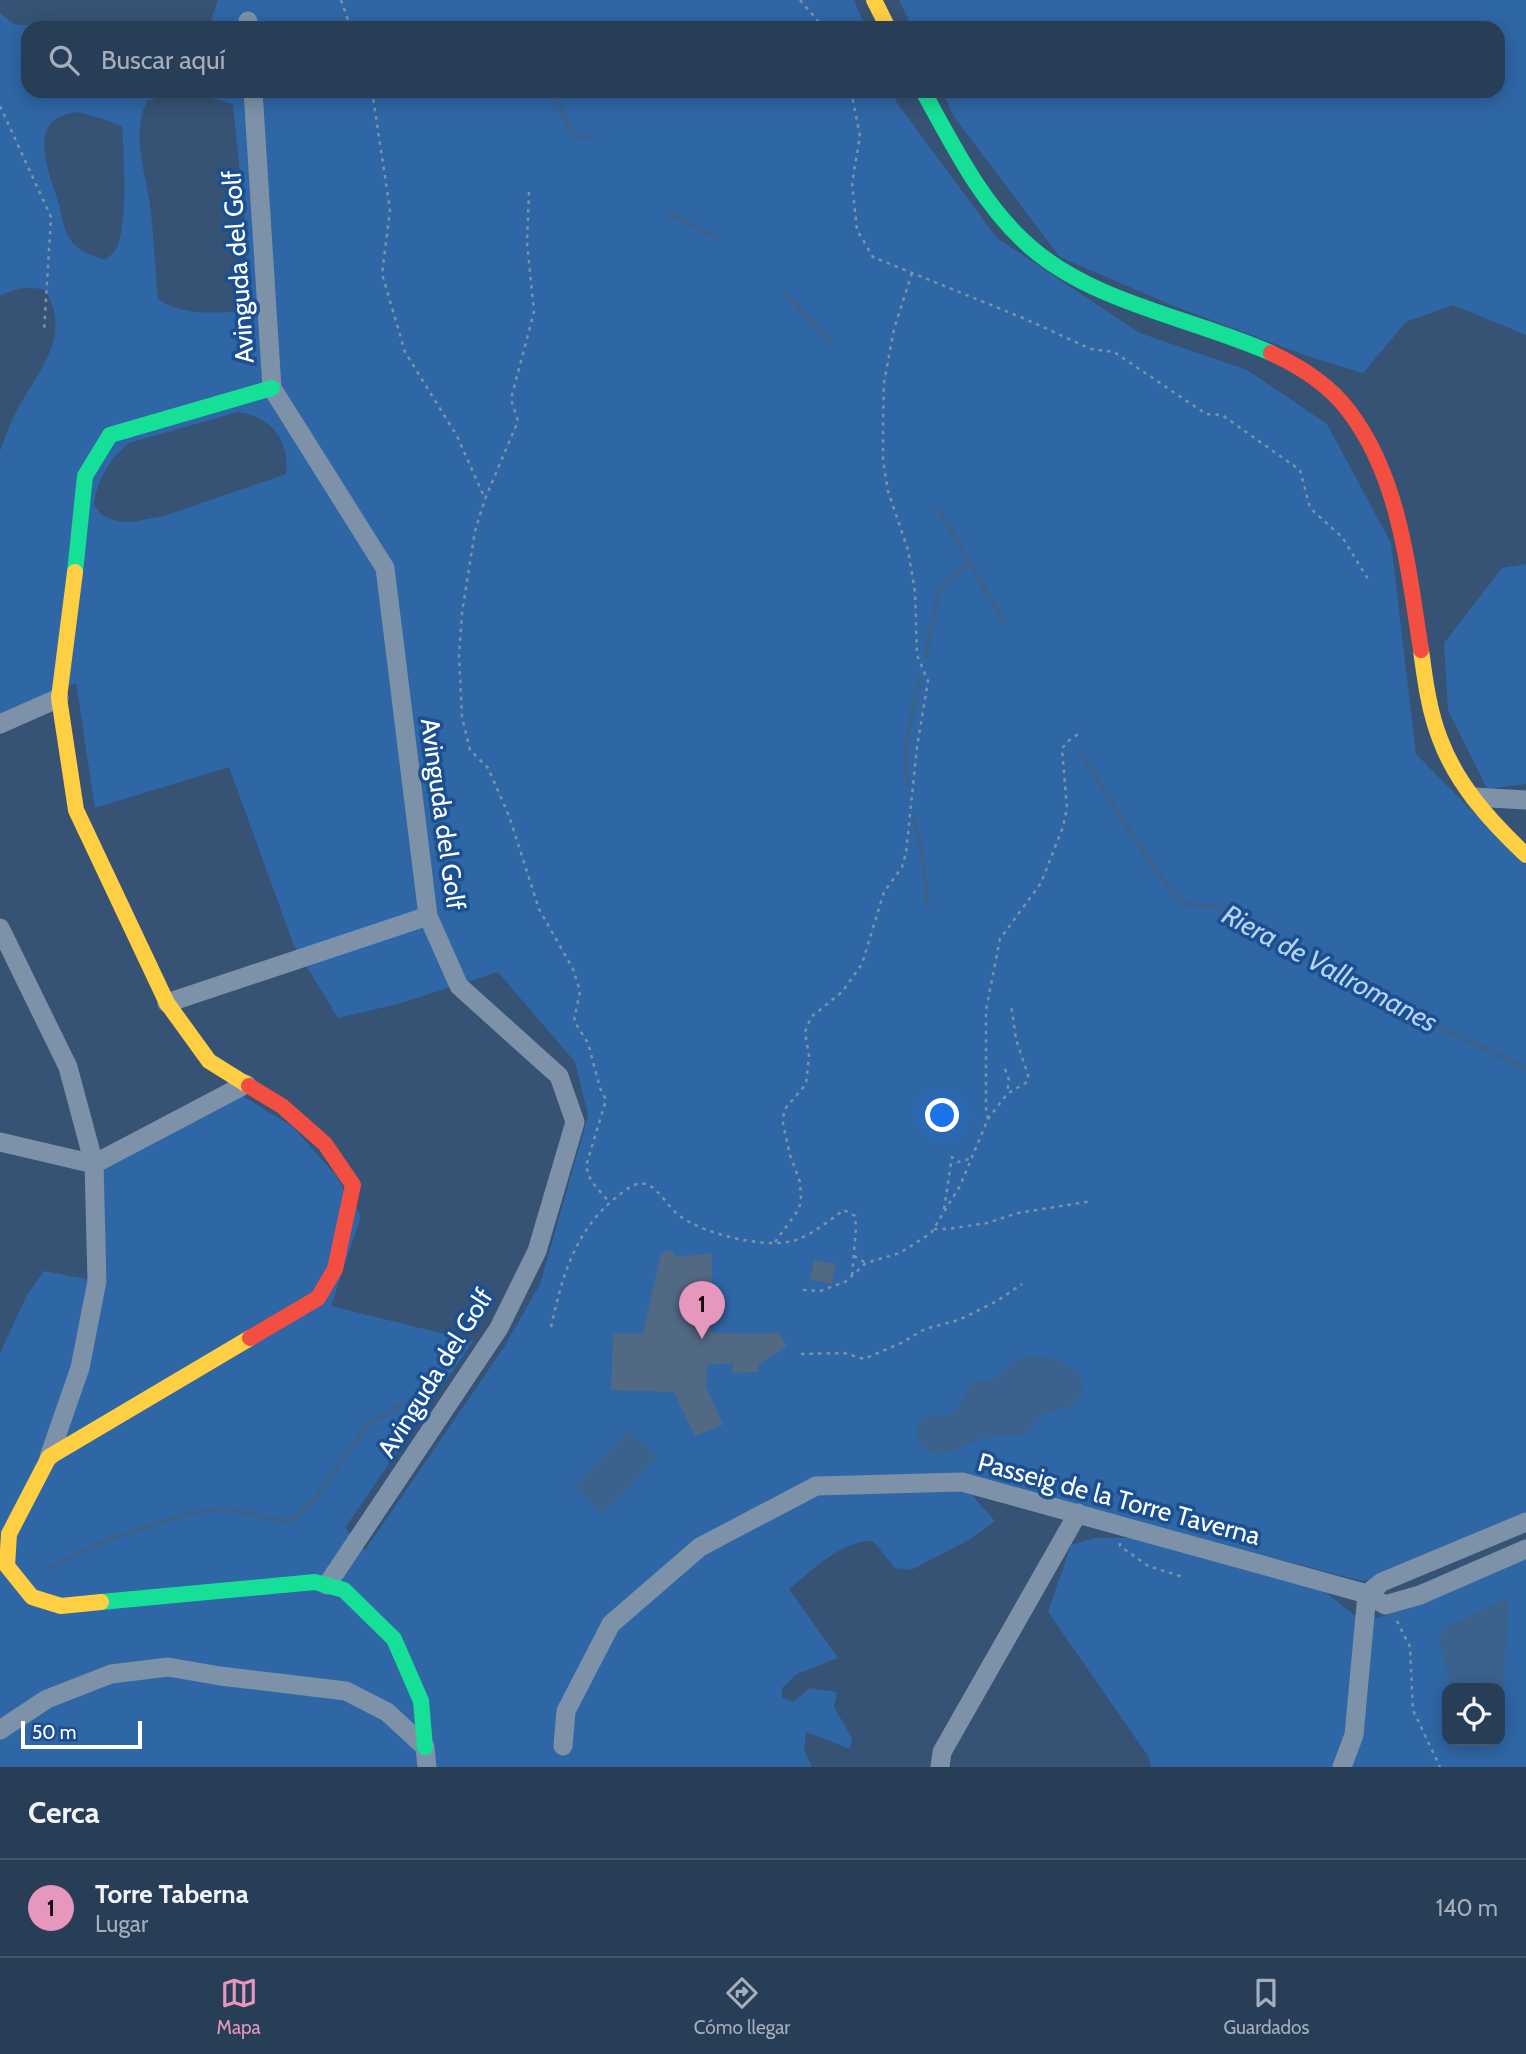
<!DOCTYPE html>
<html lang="es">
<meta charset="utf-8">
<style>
:root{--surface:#283e57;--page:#30455d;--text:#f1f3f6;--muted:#a5aeba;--line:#44576d;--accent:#e797bd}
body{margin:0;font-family:Cabin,sans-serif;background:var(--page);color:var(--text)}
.controls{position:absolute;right:21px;bottom:21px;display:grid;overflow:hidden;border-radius:14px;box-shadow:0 4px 18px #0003}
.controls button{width:63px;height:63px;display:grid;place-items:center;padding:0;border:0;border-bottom:2px solid var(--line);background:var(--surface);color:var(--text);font:35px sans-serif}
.scale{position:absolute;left:21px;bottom:18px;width:121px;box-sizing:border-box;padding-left:7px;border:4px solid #fff;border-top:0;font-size:19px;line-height:24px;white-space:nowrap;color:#fff;-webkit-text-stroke:5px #1b4f8f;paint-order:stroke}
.you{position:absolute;left:943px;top:1116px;width:24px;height:24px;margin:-18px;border:5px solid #fff;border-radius:50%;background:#1a73e8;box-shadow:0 0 0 10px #1a73e833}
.badge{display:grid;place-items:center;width:46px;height:46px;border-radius:50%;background:var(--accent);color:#111;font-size:23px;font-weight:700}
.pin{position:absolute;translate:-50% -58px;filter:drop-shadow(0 2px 4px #0008)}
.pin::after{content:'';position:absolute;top:37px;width:24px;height:21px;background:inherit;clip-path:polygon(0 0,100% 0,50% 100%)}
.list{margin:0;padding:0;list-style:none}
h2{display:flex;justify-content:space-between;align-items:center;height:91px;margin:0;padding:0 28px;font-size:30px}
h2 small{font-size:23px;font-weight:400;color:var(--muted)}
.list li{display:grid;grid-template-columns:46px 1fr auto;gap:21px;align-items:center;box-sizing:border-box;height:98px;padding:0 28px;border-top:2px solid var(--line)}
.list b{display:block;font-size:26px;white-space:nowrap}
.list p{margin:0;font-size:23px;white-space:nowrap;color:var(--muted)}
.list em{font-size:23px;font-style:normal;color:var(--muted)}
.icon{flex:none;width:38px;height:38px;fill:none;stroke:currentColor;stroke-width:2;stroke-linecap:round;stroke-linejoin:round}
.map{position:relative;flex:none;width:1526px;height:1767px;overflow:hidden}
.search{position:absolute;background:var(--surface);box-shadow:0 4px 18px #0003;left:21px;right:21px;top:21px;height:77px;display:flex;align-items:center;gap:18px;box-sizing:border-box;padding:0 24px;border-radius:21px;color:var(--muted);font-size:26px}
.sheet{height:189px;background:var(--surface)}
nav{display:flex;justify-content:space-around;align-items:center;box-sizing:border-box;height:98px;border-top:2px solid var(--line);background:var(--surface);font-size:19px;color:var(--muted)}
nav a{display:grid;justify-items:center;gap:4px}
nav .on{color:var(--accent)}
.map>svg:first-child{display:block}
</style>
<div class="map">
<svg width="1526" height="1767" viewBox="0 0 1526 1767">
<rect width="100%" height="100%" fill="#365274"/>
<path fill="#2f66a5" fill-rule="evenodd" d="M 218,0 L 854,0 L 866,28 L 28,28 L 28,91 L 892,91 L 897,103 L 997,238 L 1140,333 L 1247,370 L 1327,424 L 1391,543 L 1416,754 L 1526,865 L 1526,1518 L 1382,1579 L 1362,1581 L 1270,1557 L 971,1494 L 995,1521 L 969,1540 L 911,1570 L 895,1568 L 873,1541 C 844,1539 811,1571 789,1589 L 838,1658 L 797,1674 L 782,1688 L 782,1697 L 793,1702 L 810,1688 L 837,1692 L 834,1707 L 852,1738 L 850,1749 L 806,1732 L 804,1750 L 812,1767 L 0,1767 L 0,1353 L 27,1295 L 44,1271 L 107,1283 L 102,1166 L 236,1092 L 292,1126 L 335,1174 L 361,1216 L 331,1306 L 473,1341 L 345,1528 L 365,1550 L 504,1347 L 540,1284 L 588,1116 L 575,1062 L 498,972 L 398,1004 L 338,1018 L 294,946 L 229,767 L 95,808 L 76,683 L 0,714 L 0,451 C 5,438 10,423 17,410 C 38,371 73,337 45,290 C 27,286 16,288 0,296 L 0,13 L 15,25 L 209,26 ZM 192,96 L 207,97 L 233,104 L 245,224 L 246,271 L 245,299 L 237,311 C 212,314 179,314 158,299 C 155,270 154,241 151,212 C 147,175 130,136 147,101 L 161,97 ZM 77,112 L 107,120 L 122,127 C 124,159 128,219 117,248 C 115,252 109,256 106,260 C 93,256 81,252 72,242 C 62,230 63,215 58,201 C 52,181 34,139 52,122 C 59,115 69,114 77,112 ZM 238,412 C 271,416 290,441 286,474 L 164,516 L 131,522 L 116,521 L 102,515 L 94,505 C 97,480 110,458 129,443 Z
M 899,0 L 1526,0 L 1526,335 L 1453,305 L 1406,322 L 1363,373 L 1310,357 L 1171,305 L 1060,257 L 954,117 L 942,91 L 1498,91 L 1498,28 L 912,28 Z
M 1526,564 L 1526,784 L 1487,789 L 1448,710 L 1444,643 L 1502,568 Z
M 1095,1538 L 1135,1538 L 1308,1584 L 1328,1594 L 1354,1615 L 1377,1618 L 1402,1610 L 1526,1555 L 1526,1767 L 1151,1767 L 1148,1756 L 1048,1612 L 1071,1545 ZM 1447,1688 L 1500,1688 L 1500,1741 L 1447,1741 Z"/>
<path fill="#3b618d" d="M 1038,1356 L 1063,1362 L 1081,1376 L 1083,1394 L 1075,1404 L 1042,1415 L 1025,1435 C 1013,1436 999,1435 986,1438 C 966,1442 930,1470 919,1439 C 915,1429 919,1422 926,1415 L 953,1414 L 971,1382 L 984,1380 L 992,1381 C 1014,1365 1004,1358 1038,1356 Z
M 628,1430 L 657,1457 L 602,1515 L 574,1488 Z
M 1509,1597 L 1501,1728 L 1500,1730 L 1500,1688 L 1450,1688 L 1439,1638 L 1443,1628 Z"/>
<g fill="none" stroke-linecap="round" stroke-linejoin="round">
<path stroke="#3b618d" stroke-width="4.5" d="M 556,99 L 573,136 L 593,138
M 669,213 L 716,237
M 786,293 L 829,341
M 938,508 L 1004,622
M 925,657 L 940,588 L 969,562
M 1080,752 L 1145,855 L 1181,903 L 1225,908 L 1271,935 L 1330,975 L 1526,1068
M 908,785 C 901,748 912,714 920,679
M 914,819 L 923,860 L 927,905
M 46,1569 L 109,1539 L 180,1516 L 222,1508 L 289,1522 L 316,1497 L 367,1425 L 402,1404"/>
</g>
<path fill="#526984" d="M 671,1250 L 677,1257 L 712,1253 L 711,1333 L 773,1334 L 778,1331 L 787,1346 L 759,1364 L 758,1372 L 732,1373 L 733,1363 L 707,1365 L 706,1386 L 723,1425 L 695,1436 L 674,1392 L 611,1390 L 613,1334 L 643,1333 L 661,1253 Z
M 814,1260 L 836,1264 L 832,1284 L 810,1280 Z"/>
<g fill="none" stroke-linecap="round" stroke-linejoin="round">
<path stroke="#7d92a8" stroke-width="2.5" stroke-dasharray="3.5 5" stroke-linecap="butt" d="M 341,0 L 351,28
M 800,0 L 824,28
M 372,91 L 390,210 L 382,274 L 405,352 L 457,436 L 485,499
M 851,91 L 860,136 L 852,183 L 857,230 L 873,257 L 1023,318 L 1091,349 L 1114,352 L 1206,414 L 1222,415 L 1300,470 L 1310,508 L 1342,537 L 1368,579
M 0,106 L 51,217 L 44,332
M 529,192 L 527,242 L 534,312 L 511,399 L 518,421 L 485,499 L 475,531 L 462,613 L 459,656 L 462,717 L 470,750 L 488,768 L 509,816 L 539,909 L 573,969 L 580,991 L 574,1021 L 588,1043 L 600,1088 L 606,1100 L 586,1166 L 591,1181 L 610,1203
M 1005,1069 L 1009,1080 L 1007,1093
M 988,1119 L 986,1108 L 986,1010 L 1000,939 L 1041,883 L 1063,827 L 1067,808 L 1062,749 L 1067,742 L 1081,732
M 944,1209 L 952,1157 L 958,1162 L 973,1158
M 934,1229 L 947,1229 L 987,1223 L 1018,1213 L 1092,1201
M 775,1242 L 799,1209 L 801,1200 L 800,1182 L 790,1155 L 783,1124 L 784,1110 L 806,1084 L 809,1056 L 805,1032 L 811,1017 L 842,992 L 862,964 L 884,892 L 902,867 L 906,853 L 917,747 L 928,681 L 917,655 L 915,592 L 908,550 L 888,491 L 883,461 L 883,422 L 884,383 L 894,329 L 912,273
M 854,1256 L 866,1263
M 803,1290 L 820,1291 L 845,1282 L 866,1263 L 900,1253 L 931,1233 L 960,1186 L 988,1119 L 1007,1094 L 1027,1082 L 1028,1075 L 1016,1039 L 1011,1004
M 551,1327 C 562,1277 575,1229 618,1196 C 626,1190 635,1181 646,1184 C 659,1188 669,1209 681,1217 C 705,1234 770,1251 799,1239 C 815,1232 830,1220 844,1210 L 855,1216 L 856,1228 L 852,1275
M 801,1354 L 844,1353 L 864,1359 L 901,1343 L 925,1329 L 959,1320 L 997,1301 L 1022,1284
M 1120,1543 L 1120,1546 L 1148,1566 L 1183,1577
M 1397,1621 L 1410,1647 L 1413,1710 L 1440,1767"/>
<path stroke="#7d92a8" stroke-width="19" d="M 248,21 L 249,28
M 253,91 L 272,388 L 385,568 L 428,916 L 459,986 L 559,1076 L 575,1122 L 537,1251 L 499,1328 L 327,1585
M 0,724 L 59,698
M 1474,797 L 1526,800
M 0,928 L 68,1067 L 94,1164 L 97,1281 L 80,1368 L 49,1457
M 167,1003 L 428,916
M 0,1142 L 94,1164 L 246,1084
M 1526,1522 L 1382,1582 L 1367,1594 L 1385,1605 L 1420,1595 L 1526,1549
M 0,1730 L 47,1699 L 111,1674 L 168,1667 L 220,1676 L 346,1691 L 387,1712 L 425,1747 L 427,1767
M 563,1746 L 566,1711 L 611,1624 L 700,1547 L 816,1486 L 962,1482 L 1367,1594 L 1354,1735 L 1342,1767
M 940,1767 L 942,1752 L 1078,1513"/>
<path stroke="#16e098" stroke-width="16" d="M 923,91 C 953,145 981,203 1028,245 C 1092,303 1193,318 1271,353
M 75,572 L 85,476 L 110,435 L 272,388
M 101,1602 L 315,1582 L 344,1590 L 394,1639 L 421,1701 L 425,1747"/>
<path stroke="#ffcf43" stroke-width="16" d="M 874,0 L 888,28
M 75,572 L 59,698 L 76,810 L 167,1003 L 209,1061 L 249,1086
M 1421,650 C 1425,680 1429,711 1440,739 C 1457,785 1491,822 1526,855
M 101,1602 L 61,1606 L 32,1597 L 7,1566 L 9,1534 L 49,1457 L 250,1338"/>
<path stroke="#f24e42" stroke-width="16" d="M 1271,353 C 1299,366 1329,385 1348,410 C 1400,477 1408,569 1421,650
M 249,1086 L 282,1106 L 325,1144 L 353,1185 L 335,1269 L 318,1298 L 250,1338"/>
</g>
<g text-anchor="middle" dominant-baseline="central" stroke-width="7" stroke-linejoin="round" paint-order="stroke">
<g font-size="26" fill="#fff" stroke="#1b4f8f">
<text transform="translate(238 267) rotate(-94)">Avinguda del Golf</text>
<text transform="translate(443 814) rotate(82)">Avinguda del Golf</text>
<text transform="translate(435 1373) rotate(-58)">Avinguda del Golf</text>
<text transform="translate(1119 1499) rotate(15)">Passeig de la Torre Taverna</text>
</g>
<g font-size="28" font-style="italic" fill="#b5d3f5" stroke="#1b4f8f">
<text transform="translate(1330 968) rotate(28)">Riera de Vallromanes</text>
</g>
</g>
</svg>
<div class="controls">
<button><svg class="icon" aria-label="locate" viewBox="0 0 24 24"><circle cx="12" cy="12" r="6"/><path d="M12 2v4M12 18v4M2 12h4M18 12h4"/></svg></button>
</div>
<div class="scale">50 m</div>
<div class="you"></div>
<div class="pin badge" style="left:702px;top:1339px">1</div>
<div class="search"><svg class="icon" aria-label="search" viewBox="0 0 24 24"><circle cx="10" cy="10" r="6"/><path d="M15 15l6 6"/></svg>Buscar aquí</div>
</div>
<section class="sheet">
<h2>Cerca<small></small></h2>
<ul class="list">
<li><span class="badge">1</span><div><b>Torre Taberna</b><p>Lugar</p></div><em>140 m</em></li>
</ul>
</section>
<nav>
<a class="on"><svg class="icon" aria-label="map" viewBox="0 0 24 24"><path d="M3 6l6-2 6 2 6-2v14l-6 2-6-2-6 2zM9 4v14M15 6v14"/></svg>Mapa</a>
<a><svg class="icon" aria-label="directions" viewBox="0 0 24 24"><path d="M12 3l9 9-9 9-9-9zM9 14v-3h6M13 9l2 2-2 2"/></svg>Cómo llegar</a>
<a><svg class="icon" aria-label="saved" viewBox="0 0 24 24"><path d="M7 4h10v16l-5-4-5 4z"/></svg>Guardados</a>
</nav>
